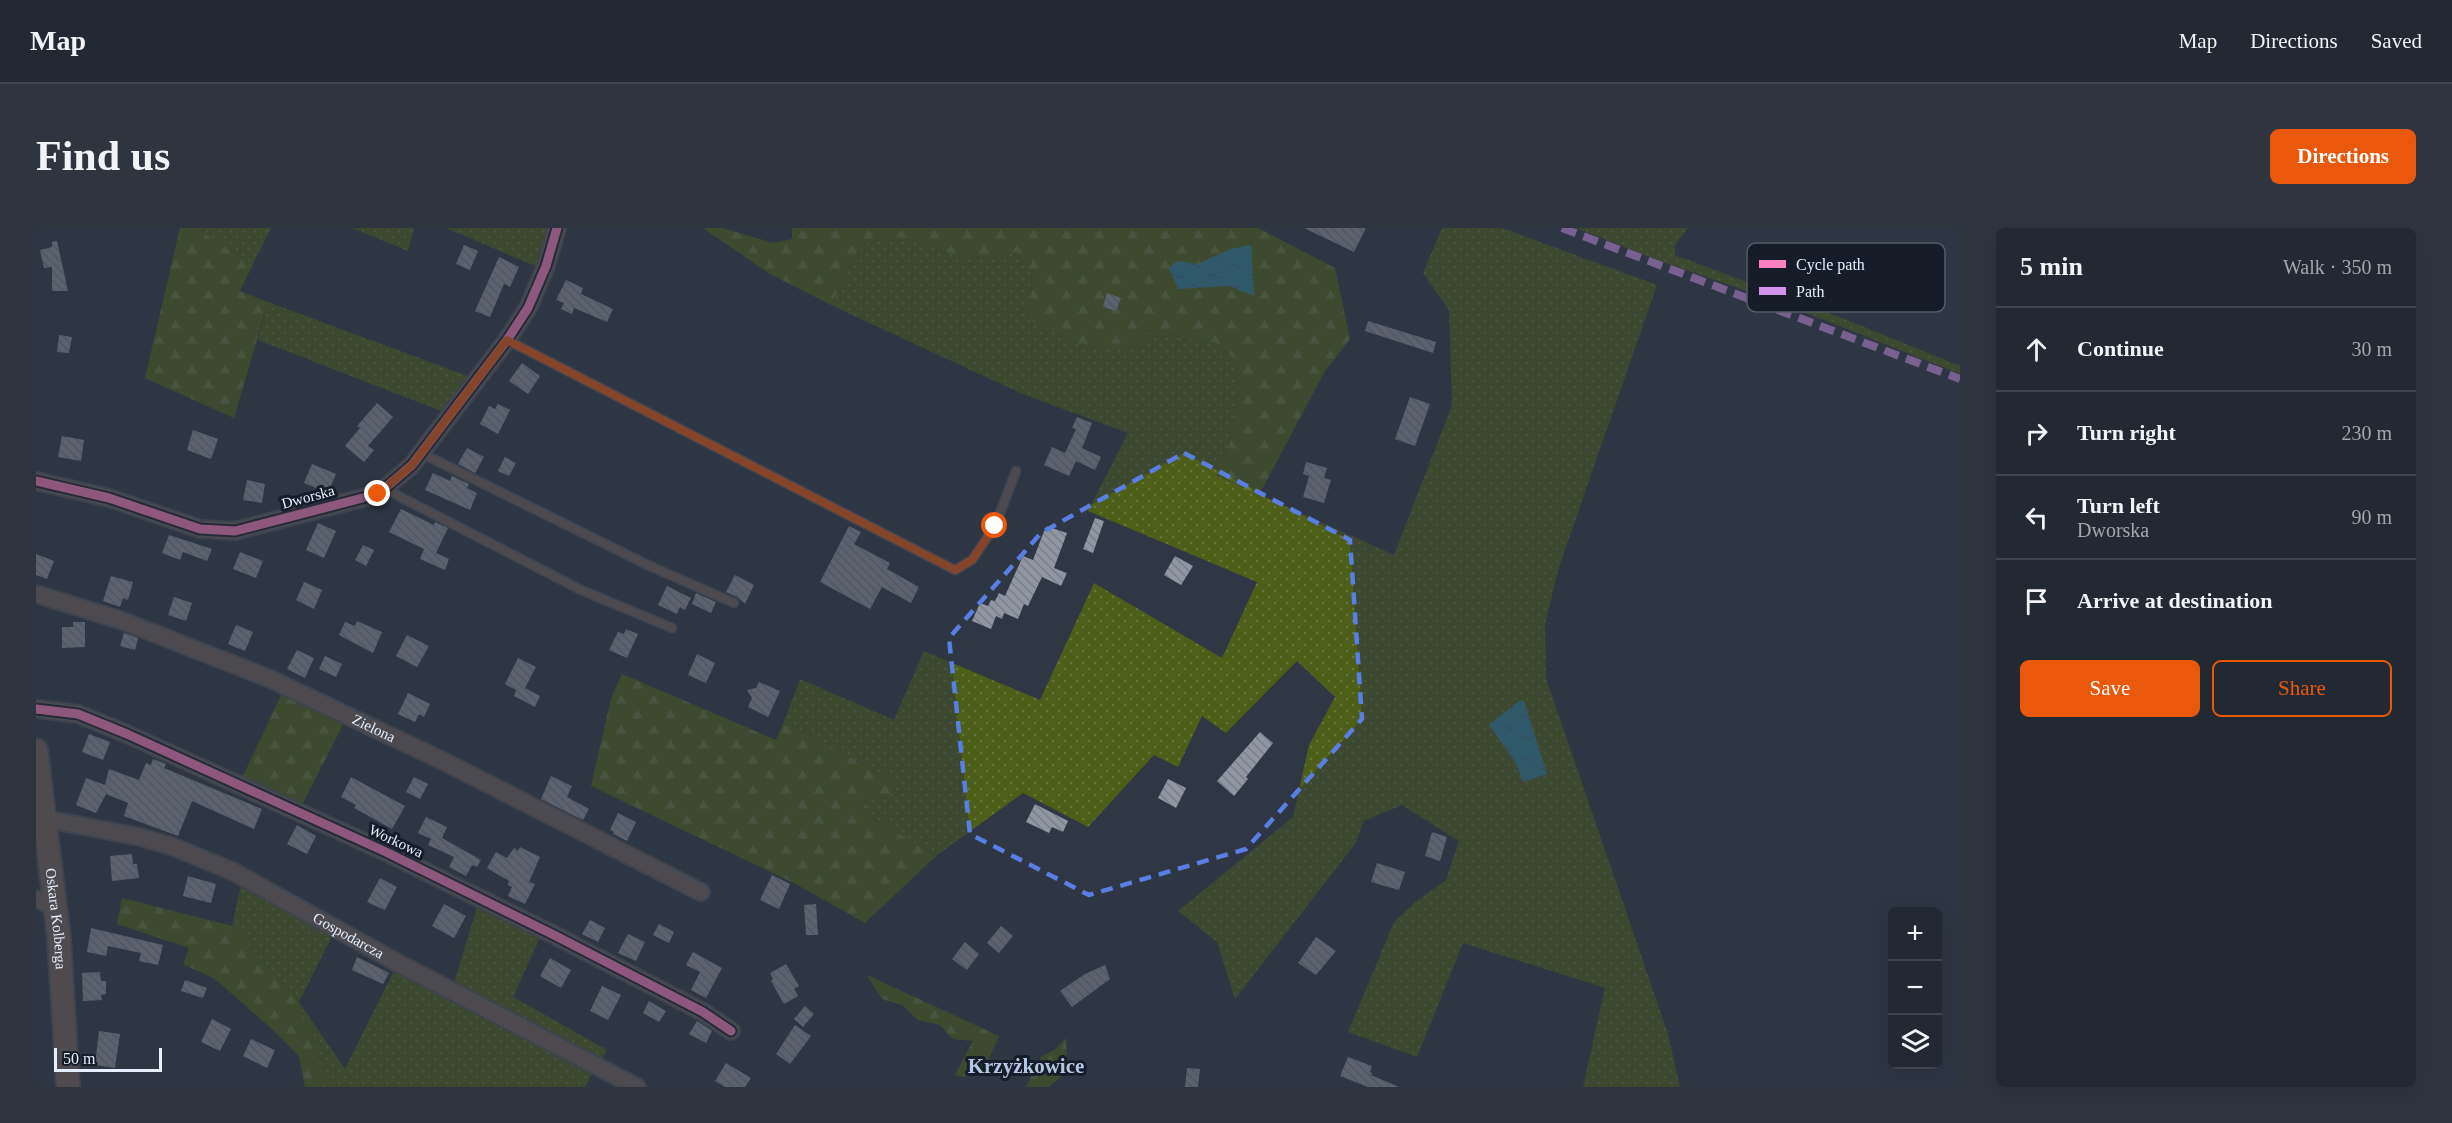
<!DOCTYPE html>
<meta charset="utf-8">
<style>
:root{--surface:#232933;--page:#2f353f;--text:#f1f3f6;--muted:#a3a6ac;--line:#40454e;--accent:#ea580c}
body{margin:0;font-family:"Times New Roman",serif;background:var(--page);color:var(--text)}
.controls{position:absolute;right:18px;bottom:18px;display:grid;overflow:hidden;border-radius:9px;box-shadow:0 6px 24px #0002}
.controls button{width:54px;height:54px;display:grid;place-items:center;padding:0;border:0;border-bottom:2px solid var(--line);background:var(--surface);color:var(--text);font:30px sans-serif}
.scale{position:absolute;left:18px;bottom:15px;width:108px;box-sizing:border-box;padding-left:6px;border:3px solid #e5efff;border-top:0;font-size:16px;line-height:21px;white-space:nowrap;color:#e5efff;-webkit-text-stroke:4px #161d28;paint-order:stroke}
.stop{position:absolute;width:18px;height:18px;margin:-14px;border:4px solid #ea580c;border-radius:50%;background:#fff}
.stop.end{background:#ea580c;border-color:#fff;box-shadow:0 2px 6px #0008}
.list{margin:0;padding:0;list-style:none}
h2{display:flex;justify-content:space-between;align-items:center;height:78px;margin:0;padding:0 24px;font-size:26px}
h2 small{font-size:20px;font-weight:400;color:var(--muted)}
.list li{display:grid;grid-template-columns:39px 1fr auto;gap:18px;align-items:center;box-sizing:border-box;height:84px;padding:0 24px;border-top:2px solid var(--line)}
.list b{display:block;font-size:22px;white-space:nowrap}
.list p{margin:0;font-size:20px;white-space:nowrap;color:var(--muted)}
.list em{font-size:20px;font-style:normal;color:var(--muted)}
.actions{display:flex;gap:12px;padding:18px 24px}
.actions a{flex:1;padding:14px 0;border:2px solid var(--accent);border-radius:9px;text-align:center;font-size:21px;color:var(--accent)}
.actions .main{background:var(--accent);color:#fff}
.icon{flex:none;width:33px;height:33px;fill:none;stroke:currentColor;stroke-width:2;stroke-linecap:round;stroke-linejoin:round}
.map{position:relative;flex:none;width:1924px;height:859px;overflow:hidden;border-radius:9px}
header{display:flex;align-items:center;gap:36px;box-sizing:border-box;height:84px;padding:0 30px;background:var(--surface);border-bottom:2px solid var(--line)}
header strong{font-size:28px}
nav{display:flex;gap:33px;margin-inline-start:auto;font-size:21px}
.intro{display:flex;align-items:center;justify-content:space-between;box-sizing:border-box;height:144px;padding:0 36px}
h1{margin:0;font-size:42px}
.button{padding:15px 27px;border-radius:9px;background:var(--accent);color:#fff;font-size:21px;font-weight:700}
main{display:flex;gap:36px;padding:0 36px}
aside{flex:1;background:var(--surface);border-radius:9px;box-shadow:0 6px 24px #0002}
.map>svg:first-child{display:block}
</style>
<header>
<strong>Map</strong>
<nav><a>Map</a><a>Directions</a><a>Saved</a></nav>
</header>
<div class="intro"><h1>Find us</h1><a class="button">Directions</a></div>
<main>
<div class="map">
<svg width="1924" height="859" viewBox="0 0 1924 859">
<defs>
<pattern id="grass-dots" width="8" height="8" patternUnits="userSpaceOnUse" patternTransform="scale(1.5)"><rect width="8" height="8" fill="#4c5e18"/><path d="M2 2h.1M6 6h.1" fill="none" stroke="#66753b" stroke-width="1.8" stroke-linecap="round"/></pattern>
<pattern id="forest-firs" width="22" height="20" patternUnits="userSpaceOnUse" patternTransform="scale(1.5)"><rect width="22" height="20" fill="#4e6218"/><path d="M5 1l3.5 6h-7zM16 11l3.5 6h-7z" fill="#67793b"/></pattern>
<pattern id="water-ripples" width="26" height="14" patternUnits="userSpaceOnUse" patternTransform="scale(1.5)"><rect width="26" height="14" fill="#308398"/><path d="M2 4q2-2 4 0t4 0M15 11q2-2 4 0t4 0" fill="none" stroke="#386b7a"/></pattern>
<pattern id="building-back-hatch" width="6" height="6" patternUnits="userSpaceOnUse" patternTransform="scale(1.5)"><rect width="6" height="6" fill="#9097a2"/><path d="M-1 5l2 2M0 0l6 6M5-1l2 2" fill="none" stroke="#7a7f88"/></pattern>
</defs>
<rect width="100%" height="100%" fill="#2f3744"/>
<path fill="url(#grass-dots)" d="M 159,0 L 235,0 L 217,36 Z
M 316,0 L 378,0 L 372,23 Z
M 410,0 L 514,0 L 504,40 Z
M 1406,0 L 1466,0 L 1621,57 L 1523,339 L 1509,396 L 1510,450 L 1632,806 L 1644,859 L 1547,859 L 1569,760 L 1427,715 L 1381,829 L 1312,804 L 1358,694 L 1378,675 L 1410,652 L 1423,613 L 1366,577 L 1328,593 L 1319,616 L 1199,771 L 1181,714 L 1142,683 L 1257,589 L 1273,517 L 1299,469 L 1261,433 L 1190,505 L 1166,488 L 1142,539 L 1118,527 L 1052,599 L 987,565 L 900,628 L 829,585 L 831,572 L 851,569 L 863,556 L 761,500 L 747,496 L 764,451 L 858,492 L 888,423 L 1004,472 L 1058,355 L 1186,430 L 1221,354 L 1052,283 L 1092,205 L 984,165 L 795,77 C 803,62 820,17 836,11 C 859,1 898,22 921,27 C 942,32 960,28 981,24 L 997,49 L 992,91 L 1113,103 L 1180,115 L 1199,131 L 1204,166 L 1192,222 L 1180,247 L 1358,327 L 1416,177 L 1413,82 L 1387,45 Z
M 1540,0 L 1652,0 L 1639,17 L 1639,27 L 1816,94 L 1924,138 L 1924,146 L 1748,76 L 1624,33 Z
M 232,74 L 434,149 L 408,184 L 222,112 Z
M 205,657 L 297,706 L 263,774 L 309,841 L 359,741 L 559,840 L 549,859 L 293,859 L 263,774 L 196,698 Z
M 442,676 L 505,707 L 477,769 L 571,822 L 565,832 L 417,758 Z"/>
<path fill="url(#forest-firs)" d="M 144,0 L 159,0 L 217,36 L 204,63 L 232,74 L 198,190 L 109,150 Z
M 667,0 L 686,0 L 737,15 L 756,11 L 756,0 L 1222,0 L 1299,40 L 1314,111 L 1289,143 L 1223,267 L 1180,246 L 1192,222 L 1204,166 L 1199,131 L 1180,115 L 1114,103 L 1105,117 L 1084,121 L 1050,119 L 992,91 L 997,49 L 981,24 C 960,28 942,32 921,27 C 898,22 859,1 836,11 C 820,17 803,62 795,77 L 734,46 Z
M 586,446 L 740,512 L 747,496 L 761,500 L 863,556 L 851,569 L 831,572 L 829,585 L 900,628 L 829,695 L 760,656 L 555,558 L 575,471 Z
M 247,463 L 309,493 L 266,577 L 207,548 Z
M 86,670 L 196,698 L 263,774 L 293,859 L 269,859 L 263,828 L 236,801 L 179,751 L 147,736 L 153,720 L 81,696 Z
M 831,747 L 963,808 L 949,840 L 927,849 L 919,847 L 937,813 L 917,811 L 904,797 L 882,792 L 866,777 L 846,771 Z
M 1030,810 L 1031,843 L 1013,859 L 990,859 L 1005,829 L 1018,822 Z"/>
<path fill="url(#water-ripples)" d="M 1215,17 L 1218,68 L 1194,58 L 1142,61 L 1133,40 L 1141,33 L 1161,36 L 1195,21 Z
M 1483,473 L 1488,473 L 1511,546 L 1487,554 L 1480,535 L 1453,497 Z"/>
<path fill="url(#building-back-hatch)" d="M 1268,0 L 1330,0 L 1318,24 Z
M 21,13 L 32,63 L 16,63 L 16,39 L 8,40 L 4,22 L 16,19 L 16,14 Z
M 428,17 L 442,23 L 434,42 L 420,36 Z
M 463,29 L 483,39 L 474,59 L 468,56 L 454,89 L 439,83 Z
M 530,52 L 547,60 L 545,66 L 577,81 L 571,94 L 538,80 L 536,86 L 525,81 L 528,75 L 520,72 Z
M 1071,65 L 1085,70 L 1080,83 L 1067,79 Z
M 1332,93 L 1400,114 L 1397,125 L 1329,103 Z
M 23,107 L 36,109 L 33,125 L 21,124 Z
M 486,135 L 504,148 L 492,166 L 473,153 Z
M 1374,169 L 1394,176 L 1379,218 L 1359,211 Z
M 341,175 L 357,189 L 332,218 L 338,222 L 328,234 L 309,218 L 324,200 L 321,198 Z
M 462,176 L 474,182 L 462,206 L 444,196 L 453,178 L 459,181 Z
M 1041,189 L 1056,195 L 1046,220 L 1065,229 L 1059,242 L 1040,233 L 1033,248 L 1008,237 L 1016,219 L 1029,225 L 1040,201 L 1036,200 Z
M 157,202 L 182,211 L 175,231 L 151,222 Z
M 26,208 L 48,212 L 45,233 L 22,229 Z
M 431,220 L 448,229 L 439,245 L 422,236 Z
M 469,229 L 480,235 L 473,248 L 462,243 Z
M 1270,234 L 1291,240 L 1288,250 L 1295,252 L 1288,275 L 1267,269 L 1273,248 L 1267,246 Z
M 276,236 L 300,246 L 292,265 L 268,255 Z
M 397,245 L 414,253 L 416,248 L 433,256 L 431,260 L 441,265 L 434,282 L 389,262 Z
M 211,252 L 229,256 L 226,275 L 207,272 Z
M 365,281 L 398,297 L 399,294 L 412,300 L 400,325 L 413,331 L 409,342 L 384,331 L 388,321 L 353,304 Z
M 1059,290 L 1068,293 L 1057,325 L 1047,321 Z
M 282,295 L 300,303 L 288,330 L 270,322 Z
M 813,298 L 825,304 L 818,316 L 854,335 L 851,341 L 883,359 L 875,375 L 846,359 L 834,381 L 784,354 Z
M 1010,298 L 1031,305 L 1018,340 L 1031,345 L 1025,358 L 1006,349 L 992,378 L 988,376 L 982,391 L 968,385 L 966,391 L 960,388 L 955,401 L 936,393 L 944,375 L 952,378 L 955,372 L 959,373 L 963,365 L 969,368 L 987,328 L 997,332 Z
M 133,307 L 176,321 L 171,333 L 147,324 L 144,332 L 126,325 Z
M 327,317 L 338,322 L 330,338 L 319,332 Z
M 204,324 L 227,333 L 220,350 L 197,341 Z
M 0,326 L 18,333 L 11,351 L 0,347 Z
M 1139,328 L 1157,338 L 1145,357 L 1128,347 Z
M 699,347 L 718,357 L 709,376 L 701,369 L 690,364 Z
M 75,348 L 97,354 L 92,372 L 87,370 L 84,379 L 67,373 Z
M 268,354 L 286,362 L 278,381 L 260,372 Z
M 631,358 L 655,370 L 649,382 L 644,379 L 641,386 L 622,377 Z
M 660,365 L 680,374 L 675,385 L 656,376 Z
M 138,369 L 156,375 L 150,393 L 132,387 Z
M 321,393 L 346,404 L 337,425 L 303,407 L 309,394 L 319,398 Z
M 37,394 L 49,394 L 49,419 L 26,420 L 26,399 L 37,399 Z
M 200,397 L 217,404 L 209,423 L 192,416 Z
M 590,401 L 602,406 L 591,430 L 573,422 L 582,404 L 588,406 Z
M 88,405 L 102,410 L 99,422 L 84,418 Z
M 371,407 L 393,418 L 381,439 L 360,428 Z
M 261,422 L 278,430 L 269,450 L 251,441 Z
M 661,426 L 679,435 L 670,455 L 652,447 Z
M 289,428 L 306,436 L 300,449 L 283,441 Z
M 482,430 L 500,439 L 489,460 L 504,468 L 499,479 L 478,468 L 480,462 L 469,456 Z
M 723,454 L 744,463 L 732,489 L 712,479 L 716,470 L 711,462 L 720,460 Z
M 372,465 L 394,476 L 388,489 L 383,486 L 379,494 L 362,486 Z
M 1224,504 L 1237,515 L 1210,549 L 1212,551 L 1198,568 L 1181,553 Z
M 53,506 L 74,514 L 67,532 L 46,524 Z
M 117,531 L 130,536 L 128,540 L 226,581 L 218,601 L 156,573 L 142,608 L 88,588 L 92,575 L 70,566 L 60,585 L 40,577 L 50,550 L 69,557 L 73,541 L 103,552 L 110,535 L 115,537 Z
M 515,548 L 536,558 L 531,569 L 553,581 L 547,592 L 505,571 Z
M 315,549 L 369,578 L 356,601 L 318,580 L 320,577 L 305,569 Z
M 378,549 L 392,556 L 384,571 L 370,564 Z
M 1132,551 L 1150,560 L 1140,580 L 1122,570 Z
M 999,576 L 1032,593 L 1027,604 L 1016,599 L 1013,605 L 990,594 Z
M 582,585 L 600,594 L 591,613 L 577,606 L 578,604 L 574,602 Z
M 390,589 L 411,599 L 406,610 L 445,632 L 441,639 L 436,637 L 430,648 L 413,639 L 418,629 L 392,617 L 395,611 L 382,605 Z
M 261,597 L 280,608 L 271,626 L 251,616 Z
M 1396,604 L 1411,609 L 1404,633 L 1389,628 Z
M 484,619 L 504,629 L 493,654 L 499,656 L 489,676 L 472,668 L 476,659 L 472,657 L 473,653 L 451,640 L 460,624 L 471,630 L 478,620 L 482,623 Z
M 96,626 L 97,636 L 101,636 L 103,650 L 76,653 L 74,628 Z
M 1341,635 L 1369,644 L 1363,662 L 1335,654 Z
M 736,647 L 754,656 L 743,681 L 724,672 Z
M 152,648 L 180,656 L 175,675 L 147,668 Z
M 344,650 L 361,659 L 349,682 L 331,674 Z
M 408,676 L 430,688 L 418,710 L 396,698 Z
M 780,676 L 782,707 L 770,707 L 768,677 Z
M 554,692 L 569,700 L 562,714 L 546,706 Z
M 623,696 L 638,704 L 633,715 L 617,707 Z
M 965,698 L 977,708 L 963,725 L 951,715 Z
M 55,700 L 127,717 L 122,737 L 103,733 L 105,725 L 72,718 L 70,728 L 51,724 Z
M 592,706 L 609,714 L 600,733 L 582,725 Z
M 1280,709 L 1300,723 L 1280,747 L 1262,735 Z
M 929,714 L 943,726 L 931,742 L 916,731 Z
M 657,724 L 686,740 L 670,770 L 655,762 L 664,744 L 650,737 Z
M 321,729 L 353,745 L 347,756 L 316,742 Z
M 514,730 L 535,742 L 525,760 L 504,748 Z
M 750,736 L 763,758 L 758,761 L 762,768 L 748,776 L 735,753 L 737,751 L 734,745 Z
M 1069,737 L 1074,751 L 1036,779 L 1024,763 L 1049,746 Z
M 64,744 L 65,753 L 70,753 L 70,766 L 65,767 L 66,772 L 47,773 L 46,745 Z
M 149,752 L 171,760 L 167,770 L 145,763 Z
M 566,758 L 585,767 L 572,792 L 554,783 Z
M 613,773 L 630,783 L 623,794 L 607,785 Z
M 769,778 L 778,786 L 767,799 L 758,791 Z
M 176,791 L 195,801 L 184,823 L 165,814 Z
M 661,793 L 676,803 L 670,815 L 653,806 Z
M 759,797 L 775,808 L 754,836 L 740,826 Z
M 63,803 L 84,806 L 79,840 L 59,837 Z
M 215,811 L 239,822 L 231,840 L 207,828 Z
M 1312,829 L 1336,838 L 1334,844 L 1336,845 L 1335,847 L 1363,859 L 1332,859 L 1304,848 Z
M 690,835 L 715,850 L 709,859 L 689,859 L 679,853 Z
M 1151,840 L 1164,841 L 1162,859 L 1149,859 Z"/>
<g fill="none" stroke-linecap="round" stroke-linejoin="round">
<g stroke="#4e5560" stroke-width="11">
<path id="service" d="M 471,112 L 919,342 L 936,332 L 959,298 L 980,243
M 385,225 L 616,339 L 698,375
M 349,261 L 545,362 L 636,400"/>
</g>
<g stroke="#4e5560" stroke-width="20">
<g id="minor">
<path d="M 0,253 L 73,270 L 164,301 L 199,303 L 342,266 L 376,237 L 471,112 L 492,80 L 510,38 L 521,0"/>
<path id="s1" d="M 0,366 L 84,392 L 232,450 L 405,532 L 665,664"/>
<path d="M 0,481 L 42,486 L 91,506 L 350,624 L 520,708 L 667,784 L 695,803"/>
<path id="s2" d="M 10,591 L 104,609 L 138,619 L 198,644 L 360,734 L 601,859"/>
<path d="M 0,671 L 20,679"/>
</g>
</g>
<g stroke="#4e5560" stroke-width="26">
<g id="secondary">
<path id="s3" d="M 0,522 L 23,709 L 32,859"/>
</g>
</g>
<use href="#service" stroke="#70625e" stroke-width="8"/>
<use href="#minor" stroke="#70625e" stroke-width="16"/>
<use href="#secondary" stroke="#75625c" stroke-width="22"/>
<path stroke="#d193ec" stroke-width="8" stroke-dasharray="15 8" stroke-linecap="butt" d="M 1526,0 L 1924,151"/>
<g stroke="#161d28" stroke-width="13">
<path id="cycleway" d="M 0,253 L 73,270 L 164,301 L 199,303 L 342,266 L 376,237 L 471,112 L 492,80 L 510,38 L 521,0
M 0,481 L 42,486 L 91,506 L 350,624 L 520,708 L 667,784 L 695,803"/>
</g>
<use href="#cycleway" stroke="#ff80c0" stroke-width="9"/>
</g>
<g fill="none" stroke-linecap="round" stroke-linejoin="round">
<path stroke="#ea580c" stroke-width="8" d="M 342,266 L 376,237 L 471,112 L 919,342 L 936,332 L 959,298"/>
</g>
<path d="M0 0H1924V859H0ZM 1148,225 L 1314,312 L 1326,491 L 1210,621 L 1053,667 L 934,606 L 913,410 L 1005,305 Z" fill="#2f3744" fill-opacity=".55" fill-rule="evenodd"/>
<path fill="none" stroke="#597ee4" stroke-width="4.5" stroke-dasharray="12 8" stroke-linejoin="round" d="M 1148,225 L 1314,312 L 1326,491 L 1210,621 L 1053,667 L 934,606 L 913,410 L 1005,305 Z"/>
<g text-anchor="middle" dominant-baseline="central" stroke-width="6" stroke-linejoin="round" paint-order="stroke">
<g font-size="15" fill="#e5efff" stroke="#161d28">
<text transform="translate(272 269) rotate(-15)">Dworska</text>
<text stroke="none"><textPath href="#s1" startOffset="364">Zielona</textPath></text>
<text transform="translate(360 613) rotate(25)">Workowa</text>
<text stroke="none"><textPath href="#s3" startOffset="170">Oskara Kolberga</textPath></text>
<text stroke="none"><textPath href="#s2" startOffset="327">Gospodarcza</textPath></text>
</g>
<g font-size="21" font-weight="bold" fill="#b3c6e4" stroke="#161d28">
<text x="990" y="838">Krzyżkowice</text>
</g>
</g>
<rect x="1711" y="15" width="198" height="69" rx="9" fill="#161d28" stroke="#545c68" stroke-width="1.5"/>
<rect x="1723" y="32" width="27" height="8" fill="#ff80c0"/>
<rect x="1723" y="59" width="27" height="8" fill="#d193ec"/>
<g font-size="16" fill="#e5efff">
<text x="1760" y="42">Cycle path</text>
<text x="1760" y="69">Path</text>
</g>
</svg>
<div class="controls">
<button>+</button>
<button>−</button>
<button><svg class="icon" aria-label="layers" viewBox="0 0 24 24"><path d="M12 4l9 5-9 5-9-5zM3 14l9 5 9-5"/></svg></button>
</div>
<div class="scale">50 m</div>
<div class="stop" style="left:959px;top:298px"></div>
<div class="stop end" style="left:342px;top:266px"></div>
</div>
<aside>
<h2>5 min<small>Walk · 350 m</small></h2>
<ul class="list">
<li><svg class="icon" aria-label="ahead" viewBox="0 0 24 24"><path d="M12 20V5M6 11l6-6 6 6"/></svg><div><b>Continue</b></div><em>30 m</em></li>
<li><svg class="icon" aria-label="right" viewBox="0 0 24 24"><path d="M7 20v-9h11M14 6l5 5-5 5"/></svg><div><b>Turn right</b></div><em>230 m</em></li>
<li><svg class="icon" aria-label="left" viewBox="0 0 24 24"><path d="M17 20v-9H6M10 6l-5 5 5 5"/></svg><div><b>Turn left</b><p>Dworska</p></div><em>90 m</em></li>
<li><svg class="icon" aria-label="arrive" viewBox="0 0 24 24"><path d="M6 21V4h12l-3 4 3 4H6"/></svg><div><b>Arrive at destination</b></div></li>
</ul>
<div class="actions"><a class="main">Save</a><a>Share</a></div>
</aside>
</main>
